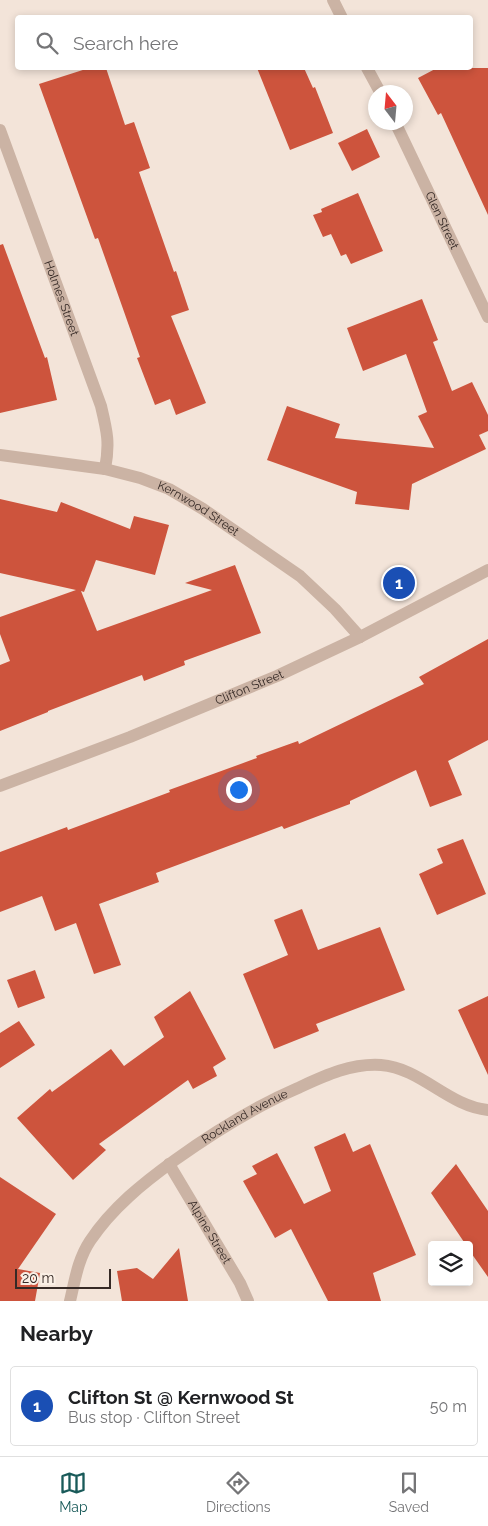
<!DOCTYPE html>
<meta charset="utf-8">
<style>
:root{--surface:#fff;--page:#f6f6f6;--text:#202124;--muted:#757577;--line:#e0e0e0;--accent:#195a59}
body{margin:0;font-family:Raleway,sans-serif;background:var(--page);color:var(--text)}
.controls{position:absolute;right:15px;bottom:15px;display:grid;overflow:hidden;border-radius:5px;box-shadow:0 2px 8px #0003}
.controls button{width:45px;height:45px;display:grid;place-items:center;padding:0;border:0;border-bottom:1px solid var(--line);background:var(--surface);color:var(--text);font:25px sans-serif}
.compass{position:absolute;left:368px;top:85px;width:45px;height:45px;border-radius:50%;background:var(--surface);box-shadow:0 2px 8px #0003;rotate:344deg}
.scale{position:absolute;left:15px;bottom:12px;width:96px;box-sizing:border-box;padding-left:5px;border:2px solid #362a26;border-top:0;font-size:14px;line-height:18px;white-space:nowrap;color:#362a26;-webkit-text-stroke:4px #faefe5;paint-order:stroke}
.you{position:absolute;left:238px;top:789px;width:18px;height:18px;margin:-12px;border:4px solid #fff;border-radius:50%;background:#1a73e8;box-shadow:0 0 0 8px #1a73e833}
.badge{display:grid;place-items:center;width:32px;height:32px;border-radius:50%;background:var(--accent);color:#fff;font-size:16px;font-weight:700}
.pin{position:absolute;translate:-50% -50%;border:2px solid #fff;box-shadow:0 1px 5px #0006}
.list{margin:0;padding:0;list-style:none}
h2{display:flex;justify-content:space-between;align-items:center;height:65px;margin:0;padding:0 20px;font-size:21px}
h2 small{font-size:16px;font-weight:400;color:var(--muted)}
.list li{display:grid;grid-template-columns:32px 1fr auto;gap:15px;align-items:center;box-sizing:border-box;height:80px;margin:0 10px 10px;padding:0 10px;border:1px solid var(--line);border-radius:5px}
.list b{display:block;font-size:19px;white-space:nowrap}
.list p{margin:0;font-size:16px;white-space:nowrap;color:var(--muted)}
.list em{font-size:16px;font-style:normal;color:var(--muted)}
.icon{flex:none;width:28px;height:28px;fill:none;stroke:currentColor;stroke-width:2;stroke-linecap:round;stroke-linejoin:round}
.map{position:relative;flex:none;width:488px;height:1301px;overflow:hidden}
.search{position:absolute;background:var(--surface);box-shadow:0 2px 8px #0003;left:15px;right:15px;top:15px;height:55px;display:flex;align-items:center;gap:12px;box-sizing:border-box;padding:0 18px;border-radius:5px;color:var(--muted);font-size:19px}
.sheet{height:155px;background:var(--surface)}
nav{display:flex;justify-content:space-around;align-items:center;box-sizing:border-box;height:70px;border-top:1px solid var(--line);background:var(--surface);font-size:14px;color:var(--muted)}
nav a{display:grid;justify-items:center;gap:2px}
nav .on{color:var(--accent)}
.map>svg:first-child{display:block}
</style>
<div class="map">
<svg width="488" height="1301" viewBox="0 0 488 1301">
<rect width="100%" height="100%" fill="#f3e4d9"/>
<path fill="#cd543d" d="M 89,68 L 106,68 L 125,125 L 134,122 L 150,168 L 139,172 L 174,272 L 176,271 L 189,310 L 171,316 L 206,403 L 176,415 L 170,399 L 155,405 L 137,358 L 140,357 L 98,238 L 95,239 L 39,84 Z
M 257,68 L 304,68 L 313,88 L 315,87 L 333,133 L 290,150 Z
M 437,68 L 488,68 L 488,215 L 441,113 L 438,115 L 418,78 Z
M 367,129 L 380,157 L 352,171 L 338,143 Z
M 358,193 L 383,251 L 351,264 L 346,254 L 341,256 L 331,234 L 323,237 L 313,215 L 322,212 L 321,209 Z
M 3,244 L 45,358 L 47,357 L 57,400 L 0,413 L 0,245 Z
M 422,299 L 438,340 L 433,342 L 452,391 L 472,382 L 488,415 L 488,431 L 479,435 L 486,449 L 412,484 L 409,510 L 355,504 L 357,492 L 267,460 L 287,406 L 340,424 L 335,438 L 434,448 L 418,416 L 427,412 L 406,354 L 363,371 L 347,328 Z
M 0,499 L 57,512 L 61,502 L 130,529 L 134,516 L 169,525 L 155,575 L 96,560 L 84,592 L 81,591 L 97,631 L 212,590 L 185,583 L 235,565 L 261,633 L 184,661 L 185,665 L 144,681 L 142,675 L 48,711 L 48,712 L 0,731 L 0,665 L 10,661 L 0,634 L 0,617 L 76,590 L 0,573 Z
M 488,639 L 488,740 L 448,761 L 462,795 L 430,807 L 416,770 L 350,801 L 350,804 L 284,829 L 282,826 L 156,873 L 159,882 L 99,904 L 121,965 L 94,974 L 76,923 L 55,931 L 42,896 L 0,912 L 0,852 L 67,827 L 68,830 L 170,792 L 169,790 L 257,758 L 256,756 L 298,741 L 299,744 L 424,684 L 419,677 Z
M 463,839 L 486,894 L 437,915 L 419,874 L 443,863 L 437,849 Z
M 302,909 L 318,950 L 380,927 L 405,990 L 316,1024 L 319,1031 L 274,1049 L 243,974 L 288,955 L 274,920 Z
M 35,970 L 45,998 L 18,1008 L 7,980 Z
M 190,991 L 226,1059 L 213,1067 L 217,1076 L 193,1089 L 188,1080 L 99,1144 L 106,1150 L 73,1180 L 17,1118 L 50,1089 L 52,1092 L 111,1049 L 124,1066 L 164,1037 L 154,1017 Z
M 488,996 L 488,1075 L 458,1010 Z
M 19,1021 L 35,1045 L 0,1068 L 0,1033 Z
M 345,1133 L 353,1152 L 370,1144 L 416,1255 L 373,1273 L 381,1301 L 328,1301 L 291,1229 L 275,1238 L 243,1181 L 257,1174 L 252,1166 L 277,1153 L 304,1204 L 331,1191 L 314,1147 Z
M 456,1164 L 488,1211 L 488,1277 L 469,1250 L 469,1245 L 466,1245 L 431,1193 Z
M 0,1177 L 56,1214 L 18,1269 L 40,1273 L 35,1301 L 0,1301 Z
M 179,1248 L 188,1301 L 122,1301 L 117,1271 L 137,1268 L 153,1279 Z"/>
<g fill="none" stroke-linecap="round" stroke-linejoin="round">
<g stroke="#cbb3a4" stroke-width="12">
<path d="M 333,0 L 342,18"/>
<path d="M 367,68 L 380,92"/>
<path id="s1" d="M 395,122 L 488,317"/>
<path id="s2" d="M 0,130 L 101,406 C 107,431 110,443 105,469"/>
<path id="s3" d="M 0,455 L 105,469 L 140,478 L 169,489 L 203,509 L 300,576 L 335,609 L 360,637"/>
<path id="s4" d="M 169,1164 L 240,1283 L 248,1301"/>
<path id="s5" d="M 70,1301 C 75,1280 78,1259 90,1241 C 112,1208 143,1183 175,1160 C 214,1132 254,1107 298,1088 C 324,1076 351,1063 381,1065 C 421,1068 448,1106 488,1110"/>
</g>
<path stroke="#cbb3a4" stroke-width="12" id="s6" d="M 0,786 L 130,737 L 277,676 L 360,637 L 488,570"/>
</g>
<g text-anchor="middle" dominant-baseline="central" stroke-width="5" stroke-linejoin="round" paint-order="stroke">
<g font-size="12" fill="#362a26" stroke="#faefe5">
<text stroke="none"><textPath href="#s1" startOffset="109">Glen Street</textPath></text>
<text stroke="none"><textPath href="#s2" startOffset="179">Holmes Street</textPath></text>
<text stroke="none"><textPath href="#s3" startOffset="208">Kernwood Street</textPath></text>
<text stroke="none"><textPath href="#s6" startOffset="268">Clifton Street</textPath></text>
<text stroke="none"><textPath href="#s5" startOffset="264">Rockland Avenue</textPath></text>
<text stroke="none"><textPath href="#s4" startOffset="79">Alpine Street</textPath></text>
</g>
</g>
</svg>
<div class="controls">
<button><svg class="icon" aria-label="layers" viewBox="0 0 24 24"><path d="M12 4l9 5-9 5-9-5zM3 14l9 5 9-5"/></svg></button>
</div>
<svg class="compass" viewBox="-18 -18 36 36"><path d="M0-13l5 13h-10z" fill="#e53935"/><path d="M0 13l5-13h-10z" fill="#757577"/></svg>
<div class="scale">20 m</div>
<div class="you"></div>
<div class="pin badge" style="left:399px;top:583px;background:#1a4fb4">1</div>
<div class="search"><svg class="icon" aria-label="search" viewBox="0 0 24 24"><circle cx="10" cy="10" r="6"/><path d="M15 15l6 6"/></svg>Search here</div>
</div>
<section class="sheet">
<h2>Nearby<small></small></h2>
<ul class="list">
<li><span class="badge" style="background:#1a4fb4">1</span><div><b>Clifton St @ Kernwood St</b><p>Bus stop · Clifton Street</p></div><em>50 m</em></li>
</ul>
</section>
<nav>
<a class="on"><svg class="icon" aria-label="map" viewBox="0 0 24 24"><path d="M3 6l6-2 6 2 6-2v14l-6 2-6-2-6 2zM9 4v14M15 6v14"/></svg>Map</a>
<a><svg class="icon" aria-label="directions" viewBox="0 0 24 24"><path d="M12 3l9 9-9 9-9-9zM9 14v-3h6M13 9l2 2-2 2"/></svg>Directions</a>
<a><svg class="icon" aria-label="saved" viewBox="0 0 24 24"><path d="M7 4h10v16l-5-4-5 4z"/></svg>Saved</a>
</nav>
